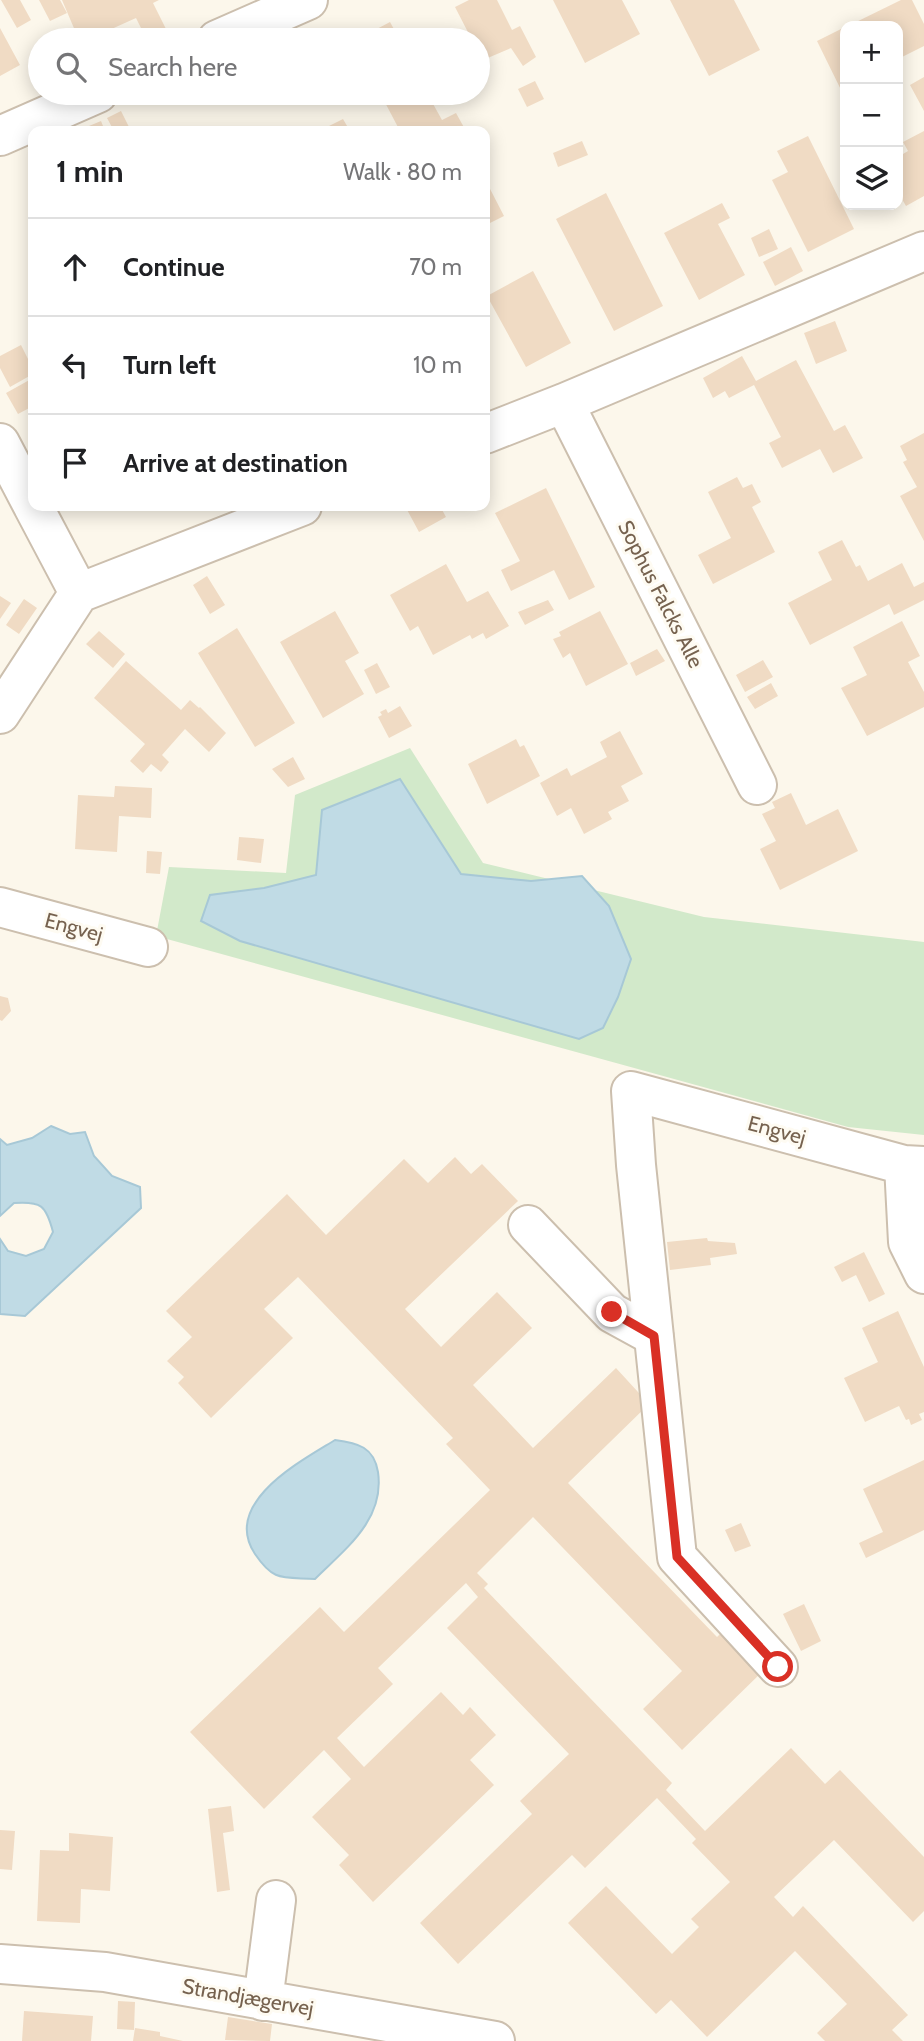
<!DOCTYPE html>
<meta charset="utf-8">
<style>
:root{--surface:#fff;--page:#f2f2f2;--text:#202124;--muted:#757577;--line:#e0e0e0}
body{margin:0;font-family:Cabin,sans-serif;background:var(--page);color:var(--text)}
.controls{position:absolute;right:21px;top:21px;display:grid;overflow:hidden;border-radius:14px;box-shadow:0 4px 18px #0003}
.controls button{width:63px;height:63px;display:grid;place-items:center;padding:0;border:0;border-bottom:2px solid var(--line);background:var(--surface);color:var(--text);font:35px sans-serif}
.stop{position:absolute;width:21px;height:21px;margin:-16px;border:5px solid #d93025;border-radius:50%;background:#fff}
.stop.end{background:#d93025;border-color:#fff;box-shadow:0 2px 7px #0008}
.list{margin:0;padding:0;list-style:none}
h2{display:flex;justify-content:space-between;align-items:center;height:91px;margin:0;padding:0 28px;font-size:30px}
h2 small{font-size:23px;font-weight:400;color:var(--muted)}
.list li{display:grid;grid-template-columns:46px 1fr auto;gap:21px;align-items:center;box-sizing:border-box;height:98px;padding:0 28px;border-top:2px solid var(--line)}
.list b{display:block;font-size:26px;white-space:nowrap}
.list em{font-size:23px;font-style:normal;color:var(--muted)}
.icon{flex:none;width:38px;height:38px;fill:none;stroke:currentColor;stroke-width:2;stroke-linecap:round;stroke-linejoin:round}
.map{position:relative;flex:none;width:924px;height:2041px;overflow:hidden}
.search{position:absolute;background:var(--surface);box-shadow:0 4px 18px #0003;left:28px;top:28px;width:462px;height:77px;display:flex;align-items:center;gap:18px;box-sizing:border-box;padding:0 24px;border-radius:38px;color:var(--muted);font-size:26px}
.panel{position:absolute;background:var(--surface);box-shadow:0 4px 18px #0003;left:28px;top:126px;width:462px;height:385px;border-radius:14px}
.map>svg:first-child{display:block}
</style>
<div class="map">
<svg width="924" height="2041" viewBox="0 0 924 2041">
<rect width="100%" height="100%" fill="#fcf7eb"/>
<path fill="#d2e9ca" d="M 410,748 L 483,863 L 704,917 L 924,942 L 924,1135 L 848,1127 L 156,936 L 169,867 L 286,873 L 295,795 Z"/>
<path fill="#c0dbe5" stroke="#a7c8d6" stroke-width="2" d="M 400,779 L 461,874 L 531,881 L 582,876 L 609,906 L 631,959 L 618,997 L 603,1028 L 579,1039 L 240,941 L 201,921 L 210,895 L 264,888 L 316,875 L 322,810 Z
M 51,1126 L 70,1134 L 85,1132 L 94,1156 L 112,1176 L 140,1187 L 141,1208 L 25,1316 L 0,1314 L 0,1239 L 8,1251 L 26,1256 L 44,1249 L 53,1232 C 46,1205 41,1201 14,1203 L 0,1216 L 0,1139 L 7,1145 L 32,1138 Z
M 335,1440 C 358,1443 374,1447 378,1472 C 385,1520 345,1549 315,1579 C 282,1577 274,1582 255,1554 C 221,1503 301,1461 335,1440 Z"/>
<path fill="#f0dbc4" d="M 1,0 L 20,0 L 31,20 L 17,28 Z
M 39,0 L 60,0 L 67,13 L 50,21 Z
M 62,0 L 159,0 L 153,3 L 167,31 L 147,40 L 136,18 L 87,40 L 79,40 Z
M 469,0 L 497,0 L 512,30 L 520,26 L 536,57 L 523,66 L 511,48 L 483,60 L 478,51 L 478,40 L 472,40 L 455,7 Z
M 553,0 L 622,0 L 640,34 L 585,63 Z
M 670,0 L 734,0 L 760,50 L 709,76 Z
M 901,0 L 912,0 L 924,24 L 924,46 L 898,59 L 898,26 L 848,26 Z
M 390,22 L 400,40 L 356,40 Z
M 845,27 L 845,98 L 817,41 Z
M 0,28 L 20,65 L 0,76 Z
M 924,77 L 924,111 L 910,85 Z
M 535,81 L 544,99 L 527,107 L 518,89 Z
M 380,93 L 427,93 L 442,120 L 456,113 L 466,131 L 400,131 Z
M 121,111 L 131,131 L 114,131 L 107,118 Z
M 343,119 L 350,131 L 319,131 Z
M 101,121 L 105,131 L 77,131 Z
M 924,131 L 924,196 L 906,206 L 898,192 L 898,157 L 908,151 L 903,142 Z
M 808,136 L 854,229 L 808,252 L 772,180 L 788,172 L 777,151 Z
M 582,141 L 588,155 L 558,167 L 553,153 Z
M 488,185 L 504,216 L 486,225 L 485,187 Z
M 606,193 L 663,306 L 614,331 L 556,219 Z
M 722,203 L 730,218 L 718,224 L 745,275 L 699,300 L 664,233 Z
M 769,229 L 778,249 L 759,257 L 751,238 Z
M 791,247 L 803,271 L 775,286 L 763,262 Z
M 533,271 L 571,343 L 526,367 L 487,296 Z
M 835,321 L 847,351 L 816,364 L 804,333 Z
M 21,345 L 33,369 L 33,374 L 10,387 L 0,368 L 0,356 Z
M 742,356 L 756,381 L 796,360 L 834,431 L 845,425 L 863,458 L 833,473 L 820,449 L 782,468 L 769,443 L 781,437 L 754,385 L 729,398 L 725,391 L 713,398 L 703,378 Z
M 33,378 L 33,406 L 18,414 L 6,393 Z
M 924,433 L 924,541 L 900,496 L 917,487 L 903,462 L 907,460 L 900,446 Z
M 737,477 L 743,488 L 752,484 L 761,502 L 752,507 L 775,552 L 713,584 L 698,555 L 731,538 L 708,492 Z
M 546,488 L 595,587 L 569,600 L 554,570 L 511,591 L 501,570 L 520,561 L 495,513 Z
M 405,506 L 440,506 L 446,517 L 419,532 Z
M 842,540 L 856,567 L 860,565 L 868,581 L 902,563 L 914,587 L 924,582 L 924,600 L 894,615 L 889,604 L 810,645 L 788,603 L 832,580 L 818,552 Z
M 446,564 L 467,602 L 488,591 L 509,626 L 486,639 L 483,633 L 472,639 L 470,635 L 433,655 L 418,626 L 410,631 L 390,595 Z
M 207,576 L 225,605 L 210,614 L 193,585 Z
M 0,596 L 11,603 L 0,619 Z
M 24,599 L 37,608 L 19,634 L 6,625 Z
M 548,600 L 554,610 L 525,625 L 518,612 Z
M 335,611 L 359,653 L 345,661 L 364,694 L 323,718 L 280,642 Z
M 600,611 L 628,664 L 586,686 L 570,653 L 563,658 L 553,639 L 561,636 L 559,632 Z
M 902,621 L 920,656 L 908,662 L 924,692 L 924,707 L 867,736 L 841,688 L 867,675 L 853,647 Z
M 237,628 L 295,723 L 255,747 L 198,653 Z
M 99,631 L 125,654 L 113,668 L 86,644 Z
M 657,649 L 665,661 L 636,676 L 630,663 Z
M 763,660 L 773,677 L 745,692 L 736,675 Z
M 126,661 L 181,710 L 190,700 L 199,708 L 200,707 L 226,733 L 209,752 L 185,729 L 162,755 L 169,762 L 161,772 L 151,764 L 143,773 L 130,761 L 145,744 L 94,698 Z
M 377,663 L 390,687 L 376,694 L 364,670 Z
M 771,683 L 778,696 L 755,709 L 747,697 Z
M 400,706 L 412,726 L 389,738 L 378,717 L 382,715 L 380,712 L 386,709 L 388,713 Z
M 620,731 L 643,774 L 621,786 L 629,801 L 608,812 L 612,819 L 584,834 L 571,808 L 557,816 L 540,783 L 567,768 L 571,776 L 607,757 L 600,742 Z
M 516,739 L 520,747 L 524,745 L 540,776 L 487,804 L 468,764 Z
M 293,757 L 305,779 L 288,787 L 272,769 Z
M 115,786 L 152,788 L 151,818 L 119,816 L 117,852 L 75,849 L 78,795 L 114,797 Z
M 791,793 L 806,825 L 838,809 L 858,851 L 780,890 L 760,849 L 776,841 L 762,814 L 775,808 L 772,802 Z
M 239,837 L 264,839 L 261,863 L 237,860 Z
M 147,851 L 162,852 L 160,874 L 146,873 Z
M 0,996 L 8,998 L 11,1011 L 2,1021 L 0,1020 Z
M 455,1157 L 471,1174 L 482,1164 L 518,1201 L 405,1309 L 441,1347 L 497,1292 L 532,1328 L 473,1385 L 533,1448 L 616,1368 L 649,1404 L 568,1483 L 717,1637 L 724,1630 L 763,1671 L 682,1750 L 643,1709 L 682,1671 L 534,1518 L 533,1517 L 477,1573 L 488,1584 L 484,1588 L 672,1783 L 666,1790 L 705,1831 L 791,1748 L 825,1784 L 840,1770 L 924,1857 L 924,1911 L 913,1922 L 834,1840 L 774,1897 L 793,1917 L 803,1906 L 908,2015 L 892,2030 L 903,2041 L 825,2041 L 817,2033 L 847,2004 L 795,1951 L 707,2037 L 671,2000 L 656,2014 L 568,1923 L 606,1886 L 672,1954 L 699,1927 L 691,1919 L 730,1882 L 692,1843 L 696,1839 L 657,1798 L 585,1868 L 572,1855 L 458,1964 L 420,1923 L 532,1814 L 520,1801 L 569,1754 L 447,1628 L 478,1597 L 466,1583 L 378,1668 L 393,1684 L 337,1738 L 364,1767 L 441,1692 L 463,1715 L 470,1707 L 496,1735 L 470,1760 L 494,1785 L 373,1902 L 339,1865 L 349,1855 L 312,1817 L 351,1779 L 324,1750 L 264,1809 L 190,1732 L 320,1607 L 344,1632 L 490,1490 L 446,1444 L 453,1438 L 298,1277 L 264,1309 L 293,1338 L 211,1418 L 178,1383 L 184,1377 L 167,1361 L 192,1337 L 166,1311 L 287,1194 L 326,1235 L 404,1159 L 428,1183 Z
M 707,1238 L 708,1241 L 735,1243 L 737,1254 L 710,1258 L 711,1265 L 670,1270 L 667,1242 Z
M 864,1252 L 885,1294 L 869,1302 L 856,1275 L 842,1282 L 834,1267 Z
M 898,1311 L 924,1367 L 924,1412 L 919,1414 L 922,1420 L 911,1425 L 909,1419 L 906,1420 L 899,1406 L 865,1422 L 844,1378 L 878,1362 L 862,1328 Z
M 924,1460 L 924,1530 L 866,1558 L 859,1543 L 883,1532 L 863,1489 Z
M 741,1523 L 751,1546 L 735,1552 L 725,1530 Z
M 804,1604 L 821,1641 L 801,1651 L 783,1614 Z
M 231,1806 L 234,1831 L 223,1833 L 230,1890 L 217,1892 L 208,1809 Z
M 0,1830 L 15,1831 L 12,1870 L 0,1869 Z
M 69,1833 L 113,1837 L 110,1891 L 81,1889 L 80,1923 L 37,1921 L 40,1850 L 69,1851 Z
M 118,2001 L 135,2002 L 134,2030 L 117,2029 Z
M 24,2011 L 93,2016 L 91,2041 L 22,2041 Z
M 228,2017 L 272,2024 L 270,2041 L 225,2040 Z
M 135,2028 L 160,2032 L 160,2036 L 183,2041 L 133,2041 Z"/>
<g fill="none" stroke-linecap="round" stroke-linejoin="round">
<g stroke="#ccbfae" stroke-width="42">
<path id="minor" d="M 217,40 L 308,0
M 0,136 L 98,93
M 564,403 L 757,785
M 485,434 L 564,403 L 924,251
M 0,443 L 33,506
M 33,506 L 79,593
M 0,714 L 79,593 L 302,506
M 0,907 L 148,947
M 904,1165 L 908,1242 L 924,1274
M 528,1225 L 612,1313 L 654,1336
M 778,1667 L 677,1557 L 636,1165 L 631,1091 L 904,1165 L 924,1166
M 0,1964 L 105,1972 L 495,2041
M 263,2001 L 276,1900"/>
</g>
<use href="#minor" stroke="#fff" stroke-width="38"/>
</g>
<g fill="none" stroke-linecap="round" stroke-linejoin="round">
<path stroke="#d93025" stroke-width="9" d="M 612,1312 L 654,1336 L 677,1557 L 778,1667"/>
</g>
<g text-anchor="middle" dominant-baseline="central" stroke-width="6" stroke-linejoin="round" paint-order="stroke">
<g font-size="21" fill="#76624f" stroke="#fefbf2">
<text transform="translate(661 594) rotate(63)">Sophus Falcks Alle</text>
<text transform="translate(74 927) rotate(15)">Engvej</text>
<text transform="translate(777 1130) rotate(15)">Engvej</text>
<text transform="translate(248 1997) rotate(10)">Strandjægervej</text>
</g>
</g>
</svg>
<div class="controls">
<button>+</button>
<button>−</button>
<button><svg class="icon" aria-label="layers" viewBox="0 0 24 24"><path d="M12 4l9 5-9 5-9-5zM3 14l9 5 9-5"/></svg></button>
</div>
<div class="stop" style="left:778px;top:1667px"></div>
<div class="stop end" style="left:612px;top:1312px"></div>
<div class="search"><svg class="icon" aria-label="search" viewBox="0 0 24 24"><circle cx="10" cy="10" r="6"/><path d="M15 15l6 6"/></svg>Search here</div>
<section class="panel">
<h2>1 min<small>Walk · 80 m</small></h2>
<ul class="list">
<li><svg class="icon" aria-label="ahead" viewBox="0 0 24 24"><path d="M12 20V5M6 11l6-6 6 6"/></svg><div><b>Continue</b></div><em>70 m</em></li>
<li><svg class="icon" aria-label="left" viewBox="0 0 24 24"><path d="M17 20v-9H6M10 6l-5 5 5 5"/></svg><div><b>Turn left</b></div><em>10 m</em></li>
<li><svg class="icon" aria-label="arrive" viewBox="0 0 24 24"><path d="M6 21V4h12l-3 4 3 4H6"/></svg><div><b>Arrive at destination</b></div></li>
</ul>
</section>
</div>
